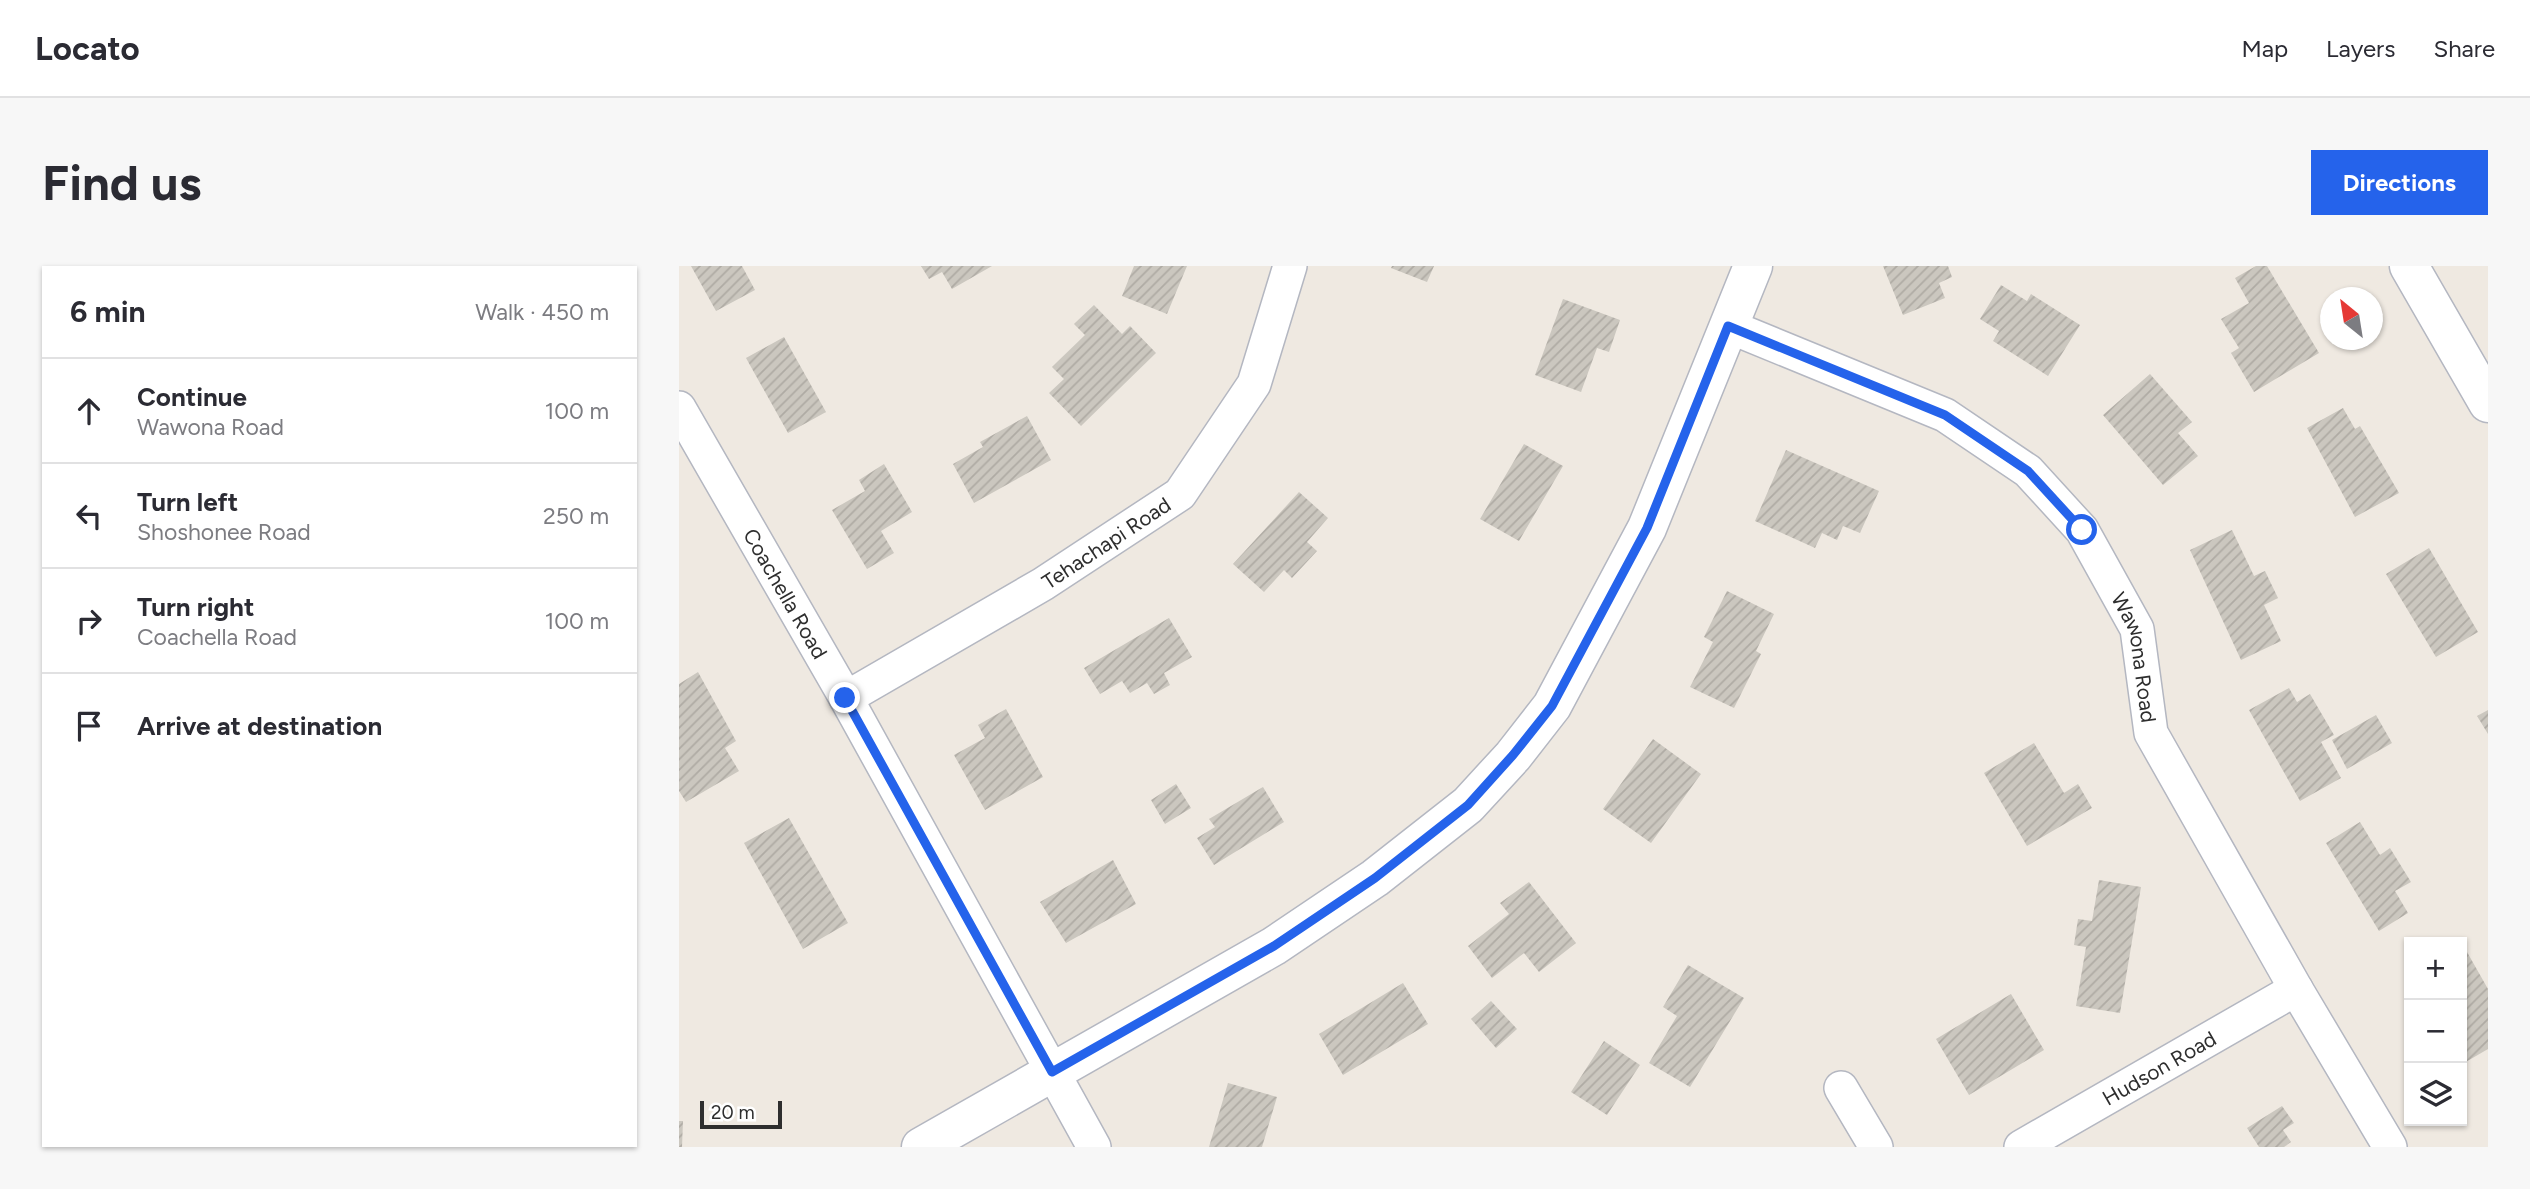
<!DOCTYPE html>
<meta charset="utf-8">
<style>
:root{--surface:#fff;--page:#f7f7f7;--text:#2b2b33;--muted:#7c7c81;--line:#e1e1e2;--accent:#2563eb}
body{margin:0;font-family:Figtree,sans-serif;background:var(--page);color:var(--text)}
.controls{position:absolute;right:21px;bottom:21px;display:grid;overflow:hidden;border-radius:0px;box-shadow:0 2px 5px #0004}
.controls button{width:63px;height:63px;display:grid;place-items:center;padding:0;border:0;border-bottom:2px solid var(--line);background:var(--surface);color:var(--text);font:35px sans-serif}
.compass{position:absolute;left:1641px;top:21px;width:63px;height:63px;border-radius:50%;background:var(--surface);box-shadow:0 2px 5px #0004;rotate:330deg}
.scale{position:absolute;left:21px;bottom:18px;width:82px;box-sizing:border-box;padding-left:7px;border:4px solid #2e2e2e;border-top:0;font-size:19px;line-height:24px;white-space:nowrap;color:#2e2e2e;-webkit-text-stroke:5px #fff;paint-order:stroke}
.stop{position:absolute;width:21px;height:21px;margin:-16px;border:5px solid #2563eb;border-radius:50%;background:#fff}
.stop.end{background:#2563eb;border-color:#fff;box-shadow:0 2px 7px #0008}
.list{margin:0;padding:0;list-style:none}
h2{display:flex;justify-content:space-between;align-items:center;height:91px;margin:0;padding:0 28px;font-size:30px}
h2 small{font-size:23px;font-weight:400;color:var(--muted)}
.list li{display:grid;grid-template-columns:46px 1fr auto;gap:21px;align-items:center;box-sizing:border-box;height:105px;padding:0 28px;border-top:2px solid var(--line)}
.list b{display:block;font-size:26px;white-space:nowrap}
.list p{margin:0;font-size:23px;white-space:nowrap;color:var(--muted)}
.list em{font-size:23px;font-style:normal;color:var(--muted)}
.icon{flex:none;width:38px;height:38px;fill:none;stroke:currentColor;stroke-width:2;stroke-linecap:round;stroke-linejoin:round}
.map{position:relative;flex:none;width:1809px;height:881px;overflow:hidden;border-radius:0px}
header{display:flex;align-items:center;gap:42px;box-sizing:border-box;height:98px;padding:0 35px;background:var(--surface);border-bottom:2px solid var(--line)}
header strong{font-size:33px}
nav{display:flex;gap:38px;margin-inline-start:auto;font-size:24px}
.intro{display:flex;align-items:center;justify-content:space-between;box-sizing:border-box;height:168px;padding:0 42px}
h1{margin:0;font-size:49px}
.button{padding:18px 32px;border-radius:0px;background:var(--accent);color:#fff;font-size:24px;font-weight:700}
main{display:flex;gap:42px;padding:0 42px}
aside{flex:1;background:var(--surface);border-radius:0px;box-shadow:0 2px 5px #0004}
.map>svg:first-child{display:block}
</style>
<header>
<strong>Locato</strong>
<nav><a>Map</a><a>Layers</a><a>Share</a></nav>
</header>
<div class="intro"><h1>Find us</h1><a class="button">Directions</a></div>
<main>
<aside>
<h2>6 min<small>Walk · 450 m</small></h2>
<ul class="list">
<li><svg class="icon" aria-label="ahead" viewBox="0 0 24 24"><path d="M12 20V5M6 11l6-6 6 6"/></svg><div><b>Continue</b><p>Wawona Road</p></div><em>100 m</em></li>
<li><svg class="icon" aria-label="left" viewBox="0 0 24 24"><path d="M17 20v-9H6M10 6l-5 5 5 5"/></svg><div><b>Turn left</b><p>Shoshonee Road</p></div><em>250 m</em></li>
<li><svg class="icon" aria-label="right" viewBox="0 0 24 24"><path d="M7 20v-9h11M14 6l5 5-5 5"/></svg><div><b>Turn right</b><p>Coachella Road</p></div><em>100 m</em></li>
<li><svg class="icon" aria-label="arrive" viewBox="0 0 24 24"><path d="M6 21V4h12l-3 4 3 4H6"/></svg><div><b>Arrive at destination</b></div></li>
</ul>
</aside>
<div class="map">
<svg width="1809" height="881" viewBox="0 0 1809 881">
<defs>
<pattern id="building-hatch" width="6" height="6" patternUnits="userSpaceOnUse" patternTransform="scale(1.75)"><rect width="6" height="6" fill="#cbc7bf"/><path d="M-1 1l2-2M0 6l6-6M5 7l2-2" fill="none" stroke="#afaba4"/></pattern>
</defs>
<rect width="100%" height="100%" fill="#efe9e1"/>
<path fill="url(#building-hatch)" d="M 12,0 L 63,0 L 76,24 L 37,45 Z
M 242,0 L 313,0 L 273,23 L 263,6 L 250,13 Z
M 455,0 L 508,0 L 488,48 L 443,30 Z
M 713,0 L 755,0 L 748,16 L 712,2 Z
M 1204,0 L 1269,0 L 1273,11 L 1260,17 L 1266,32 L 1224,49 Z
M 1577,0 L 1588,0 L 1640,87 L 1575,126 L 1552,87 L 1560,82 L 1542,53 L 1570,37 L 1556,12 Z
M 1322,19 L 1348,35 L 1352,28 L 1401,59 L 1369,110 L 1314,75 L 1320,65 L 1301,53 Z
M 884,33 L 941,54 L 930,86 L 918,82 L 902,126 L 856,109 Z
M 415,39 L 443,68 L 451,60 L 477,87 L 402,160 L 370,127 L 385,113 L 373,101 L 406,69 L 395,58 Z
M 105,71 L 147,146 L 109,167 L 67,92 Z
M 1471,108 L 1513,156 L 1499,167 L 1519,190 L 1484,219 L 1424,149 Z
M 1664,142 L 1676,163 L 1681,160 L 1720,227 L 1676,251 L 1628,162 Z
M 348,150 L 372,194 L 295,237 L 274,198 L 304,181 L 301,176 Z
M 845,178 L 884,200 L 840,275 L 801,253 Z
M 1107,184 L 1200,225 L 1181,267 L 1164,260 L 1158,274 L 1143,267 L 1136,282 L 1076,255 Z
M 205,198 L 233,246 L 202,265 L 215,287 L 188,303 L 153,244 L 186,225 L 180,214 Z
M 620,226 L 649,252 L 628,276 L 638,285 L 613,312 L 605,304 L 585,326 L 554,298 Z
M 1553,264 L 1575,310 L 1586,305 L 1599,332 L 1585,339 L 1602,375 L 1562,394 L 1511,284 Z
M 1750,282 L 1799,366 L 1757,391 L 1707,308 Z
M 1048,325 L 1095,348 L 1077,385 L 1082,388 L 1055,442 L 1011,421 L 1034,376 L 1025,371 Z
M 490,352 L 513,391 L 485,407 L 491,419 L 475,428 L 468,417 L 451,427 L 443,415 L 421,428 L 405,402 Z
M 19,406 L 57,475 L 46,482 L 60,505 L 7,536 L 0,525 L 0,418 Z
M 1610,422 L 1618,436 L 1631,428 L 1655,469 L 1642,476 L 1662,512 L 1621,535 L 1570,444 Z
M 327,443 L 364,511 L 306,544 L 275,489 L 306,472 L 299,459 Z
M 1809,444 L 1809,468 L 1798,450 Z
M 1697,449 L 1713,477 L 1668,503 L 1653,474 Z
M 974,473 L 1022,508 L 972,577 L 924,543 Z
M 1355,477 L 1385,527 L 1399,518 L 1413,542 L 1348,580 L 1305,507 Z
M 497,518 L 512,542 L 486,558 L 472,534 Z
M 584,521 L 605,556 L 535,599 L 518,572 L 536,561 L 530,553 Z
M 110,552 L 169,657 L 124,683 L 65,577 Z
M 1681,556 L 1701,589 L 1711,582 L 1732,616 L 1716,625 L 1729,647 L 1700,665 L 1647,577 Z
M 434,594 L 457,638 L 387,677 L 361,636 Z
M 1420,614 L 1462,621 L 1441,747 L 1397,740 L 1407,681 L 1395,679 L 1399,653 L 1413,655 Z
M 850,616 L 897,677 L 860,706 L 845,687 L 813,712 L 789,680 L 830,648 L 821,637 Z
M 1788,686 L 1809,723 L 1809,783 L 1785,797 L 1783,792 L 1783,689 Z
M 1009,699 L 1065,732 L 1011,821 L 970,797 L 998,750 L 984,741 Z
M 724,717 L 749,758 L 664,809 L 640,768 Z
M 1332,728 L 1365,784 L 1290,829 L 1257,773 Z
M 812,735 L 838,763 L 817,782 L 792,753 Z
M 925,775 L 961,799 L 928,849 L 892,826 Z
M 549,817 L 598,831 L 583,881 L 530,881 Z
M 1603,840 L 1615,857 L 1604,864 L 1612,876 L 1605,881 L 1580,881 L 1568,862 Z
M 0,855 L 4,855 L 3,881 L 0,881 Z"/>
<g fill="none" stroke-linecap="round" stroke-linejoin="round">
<g stroke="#b4b7c1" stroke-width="36">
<g id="street">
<path id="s1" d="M 1049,60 L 1266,149 L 1349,205 L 1403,264 L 1458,363 L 1472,467 L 1617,723 L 1711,881"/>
<path id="s2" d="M 0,142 L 167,432 L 415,881"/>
<path id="s3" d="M 167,432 L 364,318 L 501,228 L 575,118 L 611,0"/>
<path d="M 1162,822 L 1197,881"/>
<path id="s4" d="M 1342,881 L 1617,723"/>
</g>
</g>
<g stroke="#b4b7c1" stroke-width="41">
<path id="secondary" d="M 1730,0 L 1809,137
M 242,881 L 595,680 L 696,612 L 789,539 L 834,490 L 873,440 L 968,262 L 1074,0"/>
</g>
<use href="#street" stroke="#fff" stroke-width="33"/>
<use href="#secondary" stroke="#fff" stroke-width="38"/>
</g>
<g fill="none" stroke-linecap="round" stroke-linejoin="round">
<path stroke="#2563eb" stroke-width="9" d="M 166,432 L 373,806 L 595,680 L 696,612 L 789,539 L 834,489 L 873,440 L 968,262 L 1049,60 L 1266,149 L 1349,205 L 1403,264"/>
</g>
<g text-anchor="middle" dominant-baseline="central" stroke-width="6" stroke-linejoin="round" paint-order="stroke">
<g font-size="21" fill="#2e2e2e" stroke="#fff">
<text stroke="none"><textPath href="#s3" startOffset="303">Tehachapi Road</textPath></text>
<text stroke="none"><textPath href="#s2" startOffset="214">Coachella Road</textPath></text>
<text stroke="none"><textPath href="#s1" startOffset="555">Wawona Road</textPath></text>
<text stroke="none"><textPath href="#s4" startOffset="159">Hudson Road</textPath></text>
</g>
</g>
</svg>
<div class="controls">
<button>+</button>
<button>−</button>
<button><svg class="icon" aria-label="layers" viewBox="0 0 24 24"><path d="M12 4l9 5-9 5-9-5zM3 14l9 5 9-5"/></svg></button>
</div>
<svg class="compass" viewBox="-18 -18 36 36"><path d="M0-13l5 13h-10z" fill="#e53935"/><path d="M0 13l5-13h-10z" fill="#7c7c81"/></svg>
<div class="scale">20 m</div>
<div class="stop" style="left:1403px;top:264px"></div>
<div class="stop end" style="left:166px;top:432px"></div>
</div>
</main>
